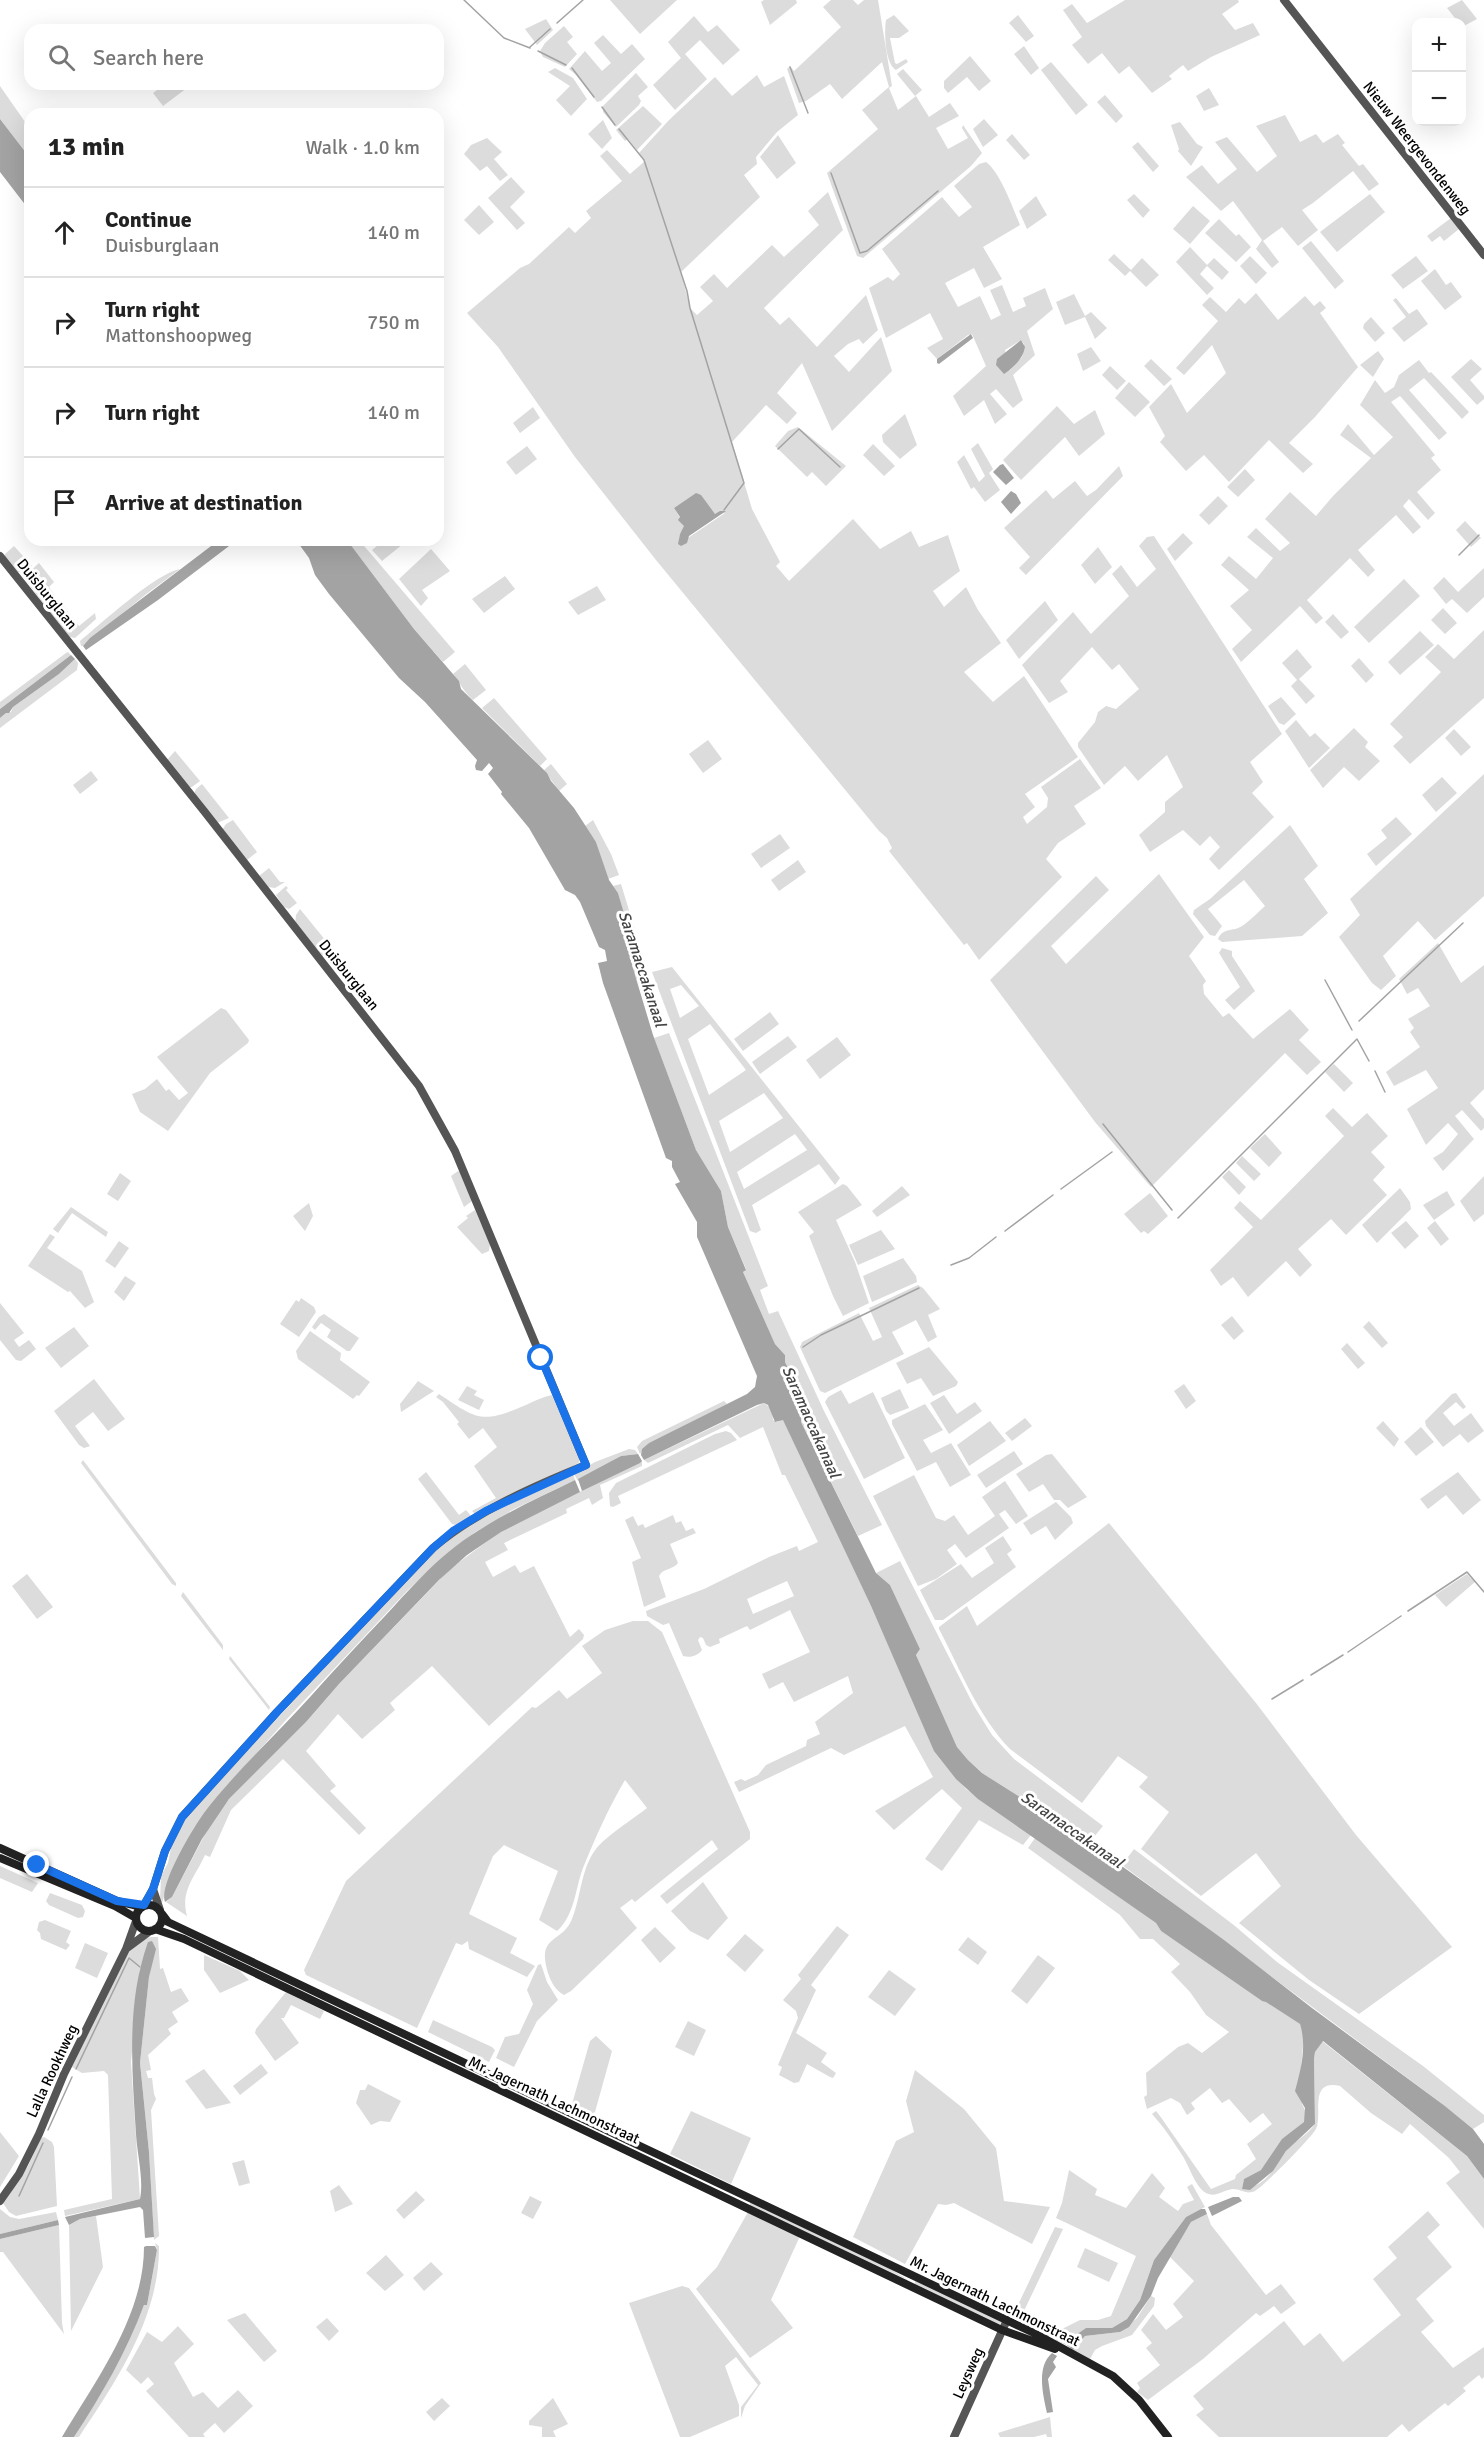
<!DOCTYPE html>
<meta charset="utf-8">
<style>
:root{--surface:#fff;--page:#f2f2f2;--text:#222;--muted:#767676;--line:#e0e0e0}
body{margin:0;font-family:Signika,sans-serif;background:var(--page);color:var(--text)}
.controls{position:absolute;right:18px;top:18px;display:grid;overflow:hidden;border-radius:12px;box-shadow:0 6px 24px #0002}
.controls button{width:54px;height:54px;display:grid;place-items:center;padding:0;border:0;border-bottom:2px solid var(--line);background:var(--surface);color:var(--text);font:30px sans-serif}
.stop{position:absolute;width:18px;height:18px;margin:-14px;border:4px solid #1a73e8;border-radius:50%;background:#fff}
.stop.end{background:#1a73e8;border-color:#fff;box-shadow:0 2px 6px #0008}
.list{margin:0;padding:0;list-style:none}
h2{display:flex;justify-content:space-between;align-items:center;height:78px;margin:0;padding:0 24px;font-size:26px}
h2 small{font-size:20px;font-weight:400;color:var(--muted)}
.list li{display:grid;grid-template-columns:39px 1fr auto;gap:18px;align-items:center;box-sizing:border-box;height:90px;padding:0 24px;border-top:2px solid var(--line)}
.list b{display:block;font-size:22px;white-space:nowrap}
.list p{margin:0;font-size:20px;white-space:nowrap;color:var(--muted)}
.list em{font-size:20px;font-style:normal;color:var(--muted)}
.icon{flex:none;width:33px;height:33px;fill:none;stroke:currentColor;stroke-width:2;stroke-linecap:round;stroke-linejoin:round}
.map{position:relative;flex:none;width:1484px;height:2437px;overflow:hidden}
.search{position:absolute;background:var(--surface);box-shadow:0 6px 24px #0002;left:24px;top:24px;width:420px;height:66px;display:flex;align-items:center;gap:15px;box-sizing:border-box;padding:0 21px;border-radius:18px;color:var(--muted);font-size:22px}
.panel{position:absolute;background:var(--surface);box-shadow:0 6px 24px #0002;left:24px;top:108px;width:420px;height:438px;border-radius:18px}
.map>svg:first-child{display:block}
</style>
<div class="map">
<svg width="1484" height="2437" viewBox="0 0 1484 2437">
<rect width="100%" height="100%" fill="#fff"/>
<path fill="#dcdcdc" fill-rule="evenodd" d="M 610,0 L 677,0 L 640,34 Z
M 764,0 L 796,0 L 797,3 L 770,25 L 761,2 Z
M 831,0 L 853,0 L 858,5 L 864,0 L 878,0 L 892,86 L 889,88 L 898,110 L 916,96 L 929,117 L 950,103 L 959,116 L 936,128 L 948,149 L 968,138 L 962,128 L 963,125 L 982,153 L 971,166 L 863,258 L 857,256 L 827,173 L 878,129 L 862,110 L 889,87 L 882,62 L 842,99 L 830,84 L 806,101 L 799,103 L 787,69 L 790,66 L 794,71 L 841,27 L 823,7 Z
M 1125,0 L 1238,0 L 1239,2 L 1222,14 L 1235,30 L 1253,23 L 1260,35 L 1211,57 L 1188,71 L 1183,65 L 1169,76 L 1172,79 L 1152,93 L 1129,66 L 1119,74 L 1102,53 L 1088,64 L 1072,45 L 1082,37 L 1063,10 L 1072,4 L 1087,23 Z
M 1462,0 L 1477,19 L 1462,27 L 1462,22 L 1458,22 L 1447,8 Z
M 894,15 L 909,31 L 899,38 L 890,38 L 895,63 L 897,64 L 906,59 L 908,62 L 896,70 C 885,63 884,33 886,20 Z
M 1018,15 L 1034,36 L 1026,42 L 1009,23 Z
M 694,16 L 708,32 L 717,25 L 740,50 L 723,65 L 700,40 L 685,54 L 707,79 L 675,110 L 653,85 L 681,58 L 668,42 Z
M 546,19 L 553,30 L 537,45 L 525,29 Z
M 564,26 L 573,37 L 567,42 L 577,54 L 565,67 L 543,57 L 540,51 L 545,43 Z
M 603,35 L 621,54 L 632,44 L 645,59 L 601,101 L 597,102 L 576,75 L 569,69 L 585,51 L 602,71 L 611,63 L 594,43 Z
M 1024,46 L 1039,68 L 1031,75 L 1014,54 Z
M 970,56 L 991,81 L 979,91 L 967,77 L 948,93 L 944,88 L 944,81 Z
M 1051,62 L 1088,105 L 1076,115 L 1041,70 Z
M 555,68 L 573,78 L 587,99 L 571,116 L 556,100 L 570,86 L 548,72 Z
M 903,69 L 922,90 L 915,96 L 897,74 Z
M 636,73 L 648,87 L 638,96 L 641,101 L 639,105 L 616,127 L 603,112 L 603,106 Z
M 757,75 L 764,87 L 784,76 L 798,115 L 777,132 L 756,157 L 757,164 L 744,175 L 760,197 L 681,272 L 690,308 L 697,315 L 713,301 L 700,287 L 714,274 L 727,288 L 772,245 L 784,257 L 819,225 L 808,211 L 828,192 L 843,230 L 764,308 L 780,325 L 789,317 L 817,347 L 866,295 L 878,330 L 863,344 L 859,339 L 848,344 L 834,356 L 849,372 L 881,337 L 892,371 L 832,431 L 802,363 L 777,393 L 797,413 L 787,424 L 766,405 L 732,442 L 752,509 L 780,562 L 776,566 L 789,581 L 853,519 L 880,549 L 911,531 L 919,547 L 948,535 L 960,571 L 933,591 L 944,607 L 966,587 L 978,610 L 1001,643 L 964,672 L 993,702 L 1024,676 L 1078,757 L 1025,794 L 1035,807 L 1023,817 L 1027,824 L 1047,807 L 1048,798 L 1041,787 L 1080,759 L 1101,788 L 1074,806 L 1086,824 L 1058,843 L 1046,859 L 1062,877 L 979,960 L 967,943 L 964,945 L 889,851 L 892,848 L 887,838 L 879,831 L 656,560 L 575,457 L 498,347 L 467,313 L 520,268 L 529,264 L 569,227 L 575,233 L 591,218 L 586,211 L 622,181 L 600,156 L 607,150 L 630,174 L 645,161 L 639,153 L 669,120 L 715,77 L 732,96 ZM 695,494 L 715,514 L 725,513 L 679,544 L 680,534 L 685,526 L 674,508 Z
M 165,84 L 190,84 L 191,85 L 163,106 L 153,93 Z
M 0,86 L 30,129 L 30,158 L 0,119 Z
M 1209,88 L 1219,105 L 1204,111 L 1196,96 Z
M 1105,95 L 1123,116 L 1116,123 L 1097,102 Z
M 643,106 L 662,124 L 637,150 L 628,139 L 625,141 L 616,130 Z
M 1285,115 L 1300,142 L 1316,134 L 1323,143 L 1338,134 L 1345,143 L 1342,145 L 1359,166 L 1363,164 L 1379,184 L 1369,191 L 1353,171 L 1313,203 L 1302,210 L 1318,230 L 1298,246 L 1282,227 L 1263,241 L 1279,262 L 1272,268 L 1256,249 L 1262,240 L 1233,201 L 1221,211 L 1186,177 L 1202,165 L 1218,184 L 1237,169 L 1215,142 L 1227,137 L 1257,172 L 1277,156 L 1256,126 Z
M 984,119 L 998,135 L 983,147 L 973,129 Z
M 603,120 L 612,138 L 602,149 L 588,134 Z
M 1180,122 L 1197,144 L 1203,147 L 1191,166 L 1178,151 L 1179,149 L 1171,125 Z
M 1012,134 L 1030,155 L 1024,160 L 1006,140 Z
M 778,135 L 796,163 L 777,179 L 760,157 Z
M 487,138 L 502,152 L 494,159 L 508,175 L 500,181 L 487,166 L 480,171 L 464,154 L 471,145 Z
M 1138,142 L 1159,166 L 1153,172 L 1132,147 Z
M 986,162 C 1000,172 1013,208 1020,225 L 983,247 L 1002,279 L 984,288 L 974,268 L 945,283 L 958,307 L 980,296 L 991,320 L 1001,315 L 990,290 L 1002,285 L 1013,312 L 1026,306 L 1023,298 L 1045,288 L 1053,309 L 1027,331 L 1035,355 L 1013,375 L 1023,400 L 1013,408 L 996,389 L 990,394 L 1007,414 L 995,424 L 984,400 L 964,416 L 953,396 L 986,366 L 972,334 L 968,335 L 937,359 L 927,348 L 943,339 L 930,313 L 886,338 L 869,288 L 888,277 L 893,281 L 900,274 L 882,249 L 942,197 L 959,217 L 972,207 L 954,186 L 979,164 ZM 1021,340 L 1024,344 L 1022,357 L 1010,370 L 1005,350 Z
M 511,177 L 525,192 L 510,207 L 525,223 L 517,230 L 488,198 Z
M 1134,194 L 1150,210 L 1143,218 L 1127,200 Z
M 1370,194 L 1385,212 L 1337,252 L 1320,232 Z
M 1036,196 L 1047,215 L 1027,229 L 1019,211 Z
M 479,205 L 494,222 L 479,235 L 464,220 Z
M 1193,206 L 1210,221 L 1190,244 L 1173,229 Z
M 1451,218 L 1459,229 L 1444,241 L 1440,236 L 1432,242 L 1427,236 Z
M 1219,219 L 1236,236 L 1239,234 L 1251,247 L 1236,262 L 1205,233 Z
M 1311,241 L 1344,281 L 1335,289 L 1302,248 Z
M 1190,247 L 1207,265 L 1214,258 L 1229,272 L 1222,280 L 1207,266 L 1200,274 L 1214,288 L 1207,295 L 1176,262 Z
M 1114,254 L 1131,270 L 1142,258 L 1159,275 L 1146,287 L 1130,271 L 1125,276 L 1108,260 Z
M 1250,256 L 1267,273 L 1256,284 L 1240,266 Z
M 1416,256 L 1428,271 L 1403,289 L 1391,275 Z
M 1435,269 L 1446,285 L 1451,282 L 1462,297 L 1445,310 L 1421,281 Z
M 1256,293 L 1278,320 L 1305,296 L 1314,306 L 1320,301 L 1326,308 L 1320,313 L 1358,367 L 1315,417 L 1289,443 L 1313,464 L 1303,473 L 1269,440 L 1229,482 L 1204,455 L 1186,471 L 1160,442 L 1165,436 L 1149,407 L 1171,384 L 1187,413 L 1226,373 L 1212,345 L 1184,375 L 1176,368 L 1218,321 L 1202,305 L 1210,297 L 1226,312 L 1239,298 L 1245,304 Z
M 1074,294 L 1085,316 L 1091,312 L 1107,328 L 1095,339 L 1085,317 L 1065,325 L 1056,302 Z
M 1396,298 L 1409,314 L 1417,309 L 1428,324 L 1404,342 L 1392,328 L 1406,317 L 1393,300 Z
M 1371,317 L 1385,333 L 1375,342 L 1363,328 L 1364,324 Z
M 1091,347 L 1101,361 L 1083,371 L 1077,354 Z
M 1378,351 L 1384,359 L 1373,377 L 1360,365 Z
M 1151,359 L 1172,379 L 1164,386 L 1144,366 Z
M 1471,359 L 1482,369 L 1470,380 L 1484,396 L 1484,399 L 1477,405 L 1451,377 Z
M 1419,360 L 1429,373 L 1431,372 L 1469,412 L 1462,419 L 1424,378 L 1409,390 L 1447,433 L 1439,440 L 1400,396 L 1391,402 L 1435,455 L 1431,458 L 1441,470 L 1417,492 L 1435,513 L 1428,520 L 1409,499 L 1403,506 L 1421,527 L 1413,534 L 1396,515 L 1358,550 L 1375,570 L 1368,577 L 1350,558 L 1307,600 L 1323,618 L 1316,624 L 1300,606 L 1241,662 L 1232,649 L 1252,630 L 1230,606 L 1249,590 L 1221,565 L 1229,556 L 1256,579 L 1273,558 L 1247,537 L 1256,528 L 1280,551 L 1290,543 L 1265,519 L 1290,492 L 1316,516 L 1333,496 L 1371,458 L 1340,435 L 1348,424 L 1374,455 L 1393,437 L 1360,405 L 1375,380 L 1385,393 L 1394,387 L 1399,375 Z
M 1110,366 L 1126,381 L 1117,390 L 1102,375 Z
M 1129,382 L 1150,402 L 1135,417 L 1115,398 Z
M 1057,406 L 1074,424 L 1095,410 L 1105,434 L 1079,456 L 1065,437 L 1021,480 L 1003,460 Z
M 533,407 L 540,418 L 520,433 L 513,423 Z
M 905,414 L 917,445 L 900,459 L 883,442 L 882,435 Z
M 798,427 L 846,466 L 826,486 L 812,472 L 807,477 L 775,446 L 788,431 Z
M 978,443 L 993,469 L 989,473 L 1000,490 L 985,502 L 974,487 L 971,489 L 957,462 L 964,455 L 979,482 L 985,476 L 971,449 Z
M 873,444 L 895,466 L 884,476 L 863,455 Z
M 527,446 L 537,459 L 516,475 L 506,462 Z
M 1119,466 L 1123,476 L 1026,575 L 1019,568 L 1030,557 L 1004,528 L 1046,490 L 1053,499 L 1075,481 L 1087,496 L 1096,490 Z
M 1245,469 L 1255,480 L 1238,497 L 1227,487 Z
M 1218,496 L 1228,506 L 1209,525 L 1199,515 Z
M 1465,521 L 1481,538 L 1471,547 L 1456,530 Z
M 1183,533 L 1193,543 L 1175,561 L 1167,549 Z
M 1154,536 L 1282,734 L 1250,762 L 1263,782 L 1252,793 L 1274,817 L 1219,870 L 1209,859 L 1220,847 L 1210,836 L 1200,846 L 1183,830 L 1150,852 L 1139,835 L 1165,812 L 1165,802 L 1183,787 L 1167,755 L 1138,781 L 1125,766 L 1104,785 L 1078,747 L 1078,743 L 1095,722 L 1098,712 L 1106,706 L 1116,709 L 1139,689 L 1119,664 L 1112,670 L 1092,647 L 1060,681 L 1068,692 L 1049,703 L 1022,665 L 1073,612 L 1091,634 L 1129,596 L 1112,574 L 1121,565 L 1137,587 L 1156,569 L 1139,546 L 1147,537 Z
M 347,540 L 359,540 L 455,652 L 443,662 L 414,629 Z
M 384,540 L 408,540 L 382,561 L 372,550 Z
M 14,546 L 32,566 L 24,572 L 18,572 L 5,557 L 5,554 Z
M 1098,547 L 1112,567 L 1095,584 L 1081,565 Z
M 431,549 L 450,571 L 422,590 L 428,598 L 421,606 L 399,579 Z
M 39,563 L 54,582 L 49,587 L 56,597 L 45,606 L 25,579 L 26,575 Z
M 1484,568 L 1484,597 L 1467,613 L 1452,599 L 1446,604 L 1433,588 L 1444,577 L 1458,592 Z
M 180,569 L 145,595 L 83,646 L 81,646 L 80,641 C 102,623 155,574 180,569 Z
M 505,576 L 515,589 L 484,613 L 472,599 Z
M 1404,579 L 1420,596 L 1369,643 L 1354,627 Z
M 597,586 L 606,600 L 578,615 L 568,602 Z
M 58,599 L 79,626 L 95,613 L 96,619 L 75,638 L 70,637 L 47,609 Z
M 1045,601 L 1058,620 L 1019,659 L 1006,640 Z
M 1443,608 L 1457,623 L 1445,634 L 1431,620 Z
M 1333,614 L 1349,632 L 1341,639 L 1325,622 Z
M 1484,630 L 1484,698 L 1410,764 L 1393,746 L 1403,737 L 1390,724 L 1441,672 L 1425,657 L 1438,644 L 1454,659 Z
M 1420,631 L 1434,645 L 1400,675 L 1388,662 Z
M 1297,649 L 1312,667 L 1299,679 L 1315,696 L 1306,704 L 1291,686 L 1297,680 L 1282,663 Z
M 66,653 L 68,652 L 71,655 L 0,709 L 0,702 Z
M 1359,658 L 1374,675 L 1366,683 L 1351,666 Z
M 75,659 L 78,663 L 77,670 L 0,728 L 0,718 L 6,713 L 11,712 L 13,707 L 59,674 Z
M 465,664 L 486,690 L 473,700 C 463,691 461,684 453,674 Z
M 1281,697 L 1296,714 L 1284,725 L 1279,723 L 1268,706 Z
M 494,698 L 547,759 L 540,766 L 482,708 Z
M 1296,720 L 1310,737 L 1315,733 L 1330,748 L 1309,768 L 1285,731 Z
M 1354,728 L 1368,742 L 1365,747 L 1380,761 L 1359,781 L 1344,767 L 1323,788 L 1310,770 Z
M 1454,729 L 1471,747 L 1461,756 L 1445,738 Z
M 708,740 L 722,759 L 703,773 L 689,754 Z
M 175,751 L 200,781 L 192,787 L 189,787 L 167,760 Z
M 551,764 L 567,784 L 559,791 L 544,770 Z
M 91,771 L 98,780 L 80,794 L 73,785 Z
M 1484,774 L 1484,896 L 1435,940 L 1418,921 L 1383,956 L 1396,976 L 1381,990 L 1372,983 L 1339,937 L 1360,915 L 1350,899 Z
M 1442,777 L 1457,793 L 1436,812 L 1422,795 Z
M 202,784 L 229,818 L 217,823 L 194,794 L 196,789 Z
M 1396,817 L 1412,834 L 1376,866 L 1367,854 L 1387,838 L 1381,830 Z
M 233,820 L 257,852 L 247,860 L 222,830 L 226,824 Z
M 593,820 L 611,854 L 619,875 L 608,879 L 596,842 L 585,826 Z
M 1290,825 L 1318,866 L 1304,879 L 1328,913 L 1302,936 L 1222,942 L 1218,939 C 1223,927 1233,932 1242,926 C 1250,921 1258,912 1265,906 L 1244,880 L 1208,909 L 1222,926 L 1215,936 L 1210,935 L 1193,914 L 1194,910 L 1210,899 Z
M 780,834 L 790,848 L 761,868 L 751,854 Z
M 798,860 L 806,872 L 779,891 L 771,880 Z
M 269,868 L 280,882 L 285,882 L 275,888 L 268,887 L 259,876 Z
M 1159,874 L 1204,937 L 1189,956 L 1206,981 L 1203,985 L 1204,994 L 1223,1017 L 1229,1013 L 1253,1039 L 1290,1009 L 1309,1030 L 1299,1040 L 1321,1062 L 1307,1075 L 1285,1053 L 1151,1187 L 1095,1122 L 990,980 L 1096,876 L 1109,890 L 1051,946 L 1066,964 Z
M 621,884 L 654,992 L 643,996 L 631,965 L 633,951 L 626,944 L 625,918 L 618,893 L 613,886 Z
M 286,886 L 288,888 L 286,890 L 297,903 L 289,909 L 284,907 L 276,895 Z
M 300,909 L 335,952 L 323,956 L 295,925 L 296,915 Z
M 1438,943 L 1461,983 L 1484,965 L 1484,1089 L 1470,1103 L 1484,1119 L 1484,1128 L 1481,1131 L 1462,1110 L 1455,1116 L 1474,1139 L 1443,1171 L 1433,1158 L 1443,1152 L 1458,1134 L 1448,1123 L 1426,1145 L 1407,1109 L 1438,1088 L 1426,1070 L 1394,1086 L 1386,1072 L 1420,1047 L 1410,1032 L 1414,1028 L 1408,1019 L 1430,1006 L 1418,988 L 1407,994 L 1399,979 Z
M 1222,948 L 1232,951 L 1232,956 L 1255,991 L 1234,1010 L 1225,1000 L 1240,987 L 1219,953 Z
M 672,967 L 840,1178 L 835,1185 L 819,1164 L 752,1205 L 761,1230 L 756,1233 L 750,1231 L 652,972 ZM 681,985 L 699,1006 L 680,1018 L 670,989 ZM 710,1024 L 746,1070 L 709,1095 L 688,1039 ZM 764,1093 L 783,1118 L 730,1152 L 719,1121 ZM 795,1134 L 807,1150 L 744,1189 L 737,1172 Z
M 221,1008 L 226,1010 L 249,1040 L 248,1043 L 210,1073 L 168,1131 L 140,1112 L 132,1094 L 145,1089 L 157,1079 L 166,1091 L 169,1089 L 179,1100 L 188,1093 L 157,1057 Z
M 770,1012 L 779,1024 L 743,1051 L 734,1039 Z
M 669,1033 L 768,1286 L 760,1290 L 769,1314 L 778,1311 L 824,1411 L 882,1525 L 858,1536 L 801,1422 L 803,1407 L 799,1397 L 800,1392 L 785,1362 L 785,1355 L 775,1344 L 743,1272 L 746,1269 L 728,1227 L 721,1191 L 696,1150 L 654,1038 Z
M 788,1036 L 797,1047 L 760,1074 L 752,1062 Z
M 837,1037 L 851,1055 L 820,1079 L 806,1060 Z
M 1334,1064 L 1353,1083 L 1344,1092 L 1325,1072 Z
M 1333,1108 L 1352,1127 L 1367,1113 L 1388,1136 L 1371,1152 L 1385,1167 L 1373,1180 L 1387,1195 L 1346,1235 L 1331,1219 L 1298,1249 L 1312,1265 L 1300,1277 L 1286,1261 L 1248,1297 L 1233,1277 L 1221,1286 L 1210,1270 L 1253,1227 L 1234,1208 L 1240,1201 L 1261,1220 L 1344,1136 L 1325,1116 Z
M 1265,1134 L 1282,1153 L 1269,1167 L 1250,1148 Z
M 1242,1156 L 1261,1174 L 1254,1181 L 1236,1163 Z
M 1229,1170 L 1246,1187 L 1239,1195 L 1222,1177 Z
M 458,1171 L 460,1172 L 472,1201 L 464,1207 L 451,1176 Z
M 120,1173 L 131,1181 L 118,1201 L 107,1194 Z
M 1484,1176 L 1484,1214 L 1474,1222 L 1460,1201 Z
M 843,1184 L 847,1186 L 862,1205 L 836,1220 L 855,1262 L 869,1303 L 843,1316 L 833,1296 L 809,1236 L 814,1232 L 798,1212 Z
M 902,1186 L 910,1195 L 877,1217 L 872,1211 Z
M 1400,1188 L 1410,1202 L 1411,1209 L 1377,1243 L 1362,1225 Z
M 1447,1191 L 1455,1205 L 1434,1220 L 1423,1205 Z
M 1150,1193 L 1168,1216 L 1148,1234 L 1144,1231 L 1141,1233 L 1124,1214 Z
M 309,1203 L 313,1216 L 305,1231 L 293,1216 Z
M 71,1207 L 108,1232 L 106,1237 L 72,1213 L 58,1233 L 53,1229 Z
M 475,1210 L 490,1244 L 489,1251 L 482,1254 L 457,1227 L 468,1218 L 466,1216 Z
M 1406,1221 L 1419,1236 L 1405,1249 L 1391,1233 Z
M 1435,1221 L 1449,1239 L 1441,1246 L 1427,1228 Z
M 881,1230 L 895,1249 L 858,1265 L 849,1245 Z
M 50,1234 L 55,1237 L 47,1248 L 82,1271 L 94,1302 L 85,1308 L 70,1291 L 68,1292 L 28,1266 Z
M 119,1241 L 129,1248 L 115,1268 L 105,1261 Z
M 903,1258 L 916,1276 L 917,1282 L 872,1302 L 863,1276 Z
M 125,1276 L 136,1283 L 124,1301 L 114,1292 Z
M 918,1285 L 923,1288 L 940,1309 L 928,1315 L 937,1337 L 928,1342 L 916,1320 L 892,1332 L 904,1354 L 825,1393 L 820,1391 L 800,1347 L 802,1342 L 859,1313 L 873,1341 L 882,1337 L 869,1308 Z
M 301,1298 L 314,1307 L 316,1312 L 299,1337 L 280,1324 L 296,1300 L 299,1302 Z
M 0,1303 L 24,1333 L 14,1340 L 19,1347 L 29,1340 L 36,1349 L 21,1361 L 16,1360 L 0,1340 Z
M 324,1314 L 359,1338 L 350,1351 L 347,1351 L 327,1337 L 331,1330 L 321,1323 L 315,1330 L 312,1327 L 319,1317 Z
M 1232,1316 L 1244,1331 L 1234,1340 L 1221,1325 Z
M 1369,1321 L 1388,1343 L 1382,1348 L 1363,1327 Z
M 74,1327 L 89,1346 L 61,1368 L 45,1348 Z
M 310,1331 L 341,1353 L 340,1360 L 370,1382 L 359,1396 L 357,1395 L 353,1399 L 298,1359 L 296,1351 Z
M 1347,1343 L 1365,1363 L 1358,1369 L 1341,1349 Z
M 929,1347 L 958,1382 L 956,1386 L 933,1396 L 921,1378 L 907,1384 L 896,1363 Z
M 94,1379 L 125,1419 L 108,1431 L 93,1412 L 75,1426 L 90,1446 L 84,1448 L 79,1445 L 54,1411 Z
M 418,1381 L 434,1391 L 401,1412 L 400,1404 Z
M 1184,1384 L 1196,1401 L 1186,1409 L 1174,1391 Z
M 467,1386 L 477,1391 L 474,1395 L 484,1400 L 479,1410 L 458,1400 Z
M 900,1389 L 909,1408 L 890,1415 L 886,1411 L 881,1398 Z
M 841,1390 L 849,1404 L 873,1392 L 905,1458 L 864,1479 L 825,1402 L 828,1397 Z
M 1456,1393 L 1466,1407 L 1463,1409 L 1456,1402 L 1443,1413 L 1454,1426 L 1471,1413 L 1484,1431 L 1468,1443 L 1460,1434 L 1443,1447 L 1426,1426 L 1425,1421 L 1452,1394 Z
M 439,1394 C 478,1420 481,1424 526,1405 C 534,1401 543,1397 552,1395 L 579,1457 L 579,1463 L 475,1514 L 472,1511 L 496,1498 L 474,1466 L 497,1447 L 483,1428 L 469,1439 L 457,1424 L 459,1422 L 443,1402 L 436,1397 Z
M 944,1395 L 957,1414 L 975,1402 L 982,1411 L 949,1434 L 930,1403 Z
M 724,1401 L 727,1404 L 662,1438 L 649,1443 L 640,1454 L 637,1447 L 642,1441 Z
M 764,1403 L 772,1409 L 773,1420 L 777,1422 L 783,1419 L 871,1606 L 935,1751 L 966,1789 L 1031,1835 L 1023,1845 L 979,1820 L 942,1871 L 925,1859 L 962,1808 L 942,1789 L 894,1830 L 875,1811 L 933,1777 L 905,1726 L 844,1755 L 831,1748 L 739,1792 L 734,1782 L 741,1779 L 745,1781 L 758,1775 L 766,1765 L 806,1746 L 807,1740 L 820,1734 L 815,1722 L 853,1693 L 848,1676 L 794,1702 L 783,1682 L 769,1689 L 762,1674 L 810,1652 L 790,1610 L 750,1630 L 747,1626 L 719,1639 L 720,1643 L 710,1647 L 706,1645 L 703,1638 L 700,1637 L 698,1640 L 702,1650 C 698,1656 690,1658 683,1656 L 669,1623 L 663,1625 L 647,1616 L 646,1611 L 704,1589 L 769,1557 L 797,1546 L 799,1551 L 818,1542 L 785,1475 L 782,1475 L 763,1427 L 740,1438 L 728,1425 L 648,1463 L 644,1460 ZM 787,1581 L 794,1596 L 753,1614 L 747,1599 Z
M 925,1404 L 943,1430 L 923,1440 L 931,1453 L 951,1443 L 971,1475 L 950,1487 L 936,1462 L 917,1471 L 892,1424 L 892,1420 Z
M 1025,1418 L 1032,1426 L 1012,1441 L 1005,1433 Z
M 990,1421 L 1006,1441 L 969,1466 L 957,1445 Z
M 1383,1421 L 1399,1439 L 1394,1447 L 1376,1428 Z
M 1421,1427 L 1434,1442 L 1416,1456 L 1404,1442 Z
M 726,1431 L 731,1433 L 737,1440 L 618,1496 L 621,1503 L 613,1507 L 610,1506 L 609,1493 L 616,1483 L 715,1434 Z
M 629,1449 L 635,1450 L 638,1454 L 621,1456 L 578,1481 L 574,1474 L 595,1462 Z
M 1014,1451 L 1023,1464 L 986,1488 L 977,1475 Z
M 1052,1454 L 1087,1497 L 1068,1508 L 1060,1500 L 1054,1500 L 1043,1484 L 1029,1492 L 1016,1474 L 1046,1455 Z
M 83,1460 L 176,1583 L 176,1586 L 172,1584 L 81,1463 Z
M 642,1461 L 642,1466 L 600,1485 L 603,1498 L 592,1505 L 589,1498 L 566,1509 L 567,1513 L 504,1543 L 508,1550 L 485,1562 L 493,1577 L 515,1565 L 520,1573 L 534,1566 L 570,1637 L 579,1629 L 584,1635 L 583,1639 L 489,1726 L 432,1666 L 390,1703 L 395,1710 L 362,1739 L 338,1714 L 306,1751 L 336,1786 L 330,1791 L 366,1828 L 359,1835 L 283,1759 L 231,1810 L 210,1857 L 205,1855 C 195,1877 180,1891 187,1916 L 166,1902 L 172,1897 L 211,1823 L 229,1799 L 306,1722 L 339,1684 L 450,1569 L 501,1531 Z
M 426,1472 L 459,1515 L 466,1510 L 471,1516 L 456,1525 L 452,1524 L 418,1479 Z
M 1458,1472 L 1481,1500 L 1463,1515 L 1446,1495 L 1428,1509 L 1420,1499 Z
M 573,1474 L 575,1480 L 514,1509 L 474,1533 L 444,1557 L 408,1590 L 286,1720 L 214,1801 L 174,1866 L 162,1903 L 160,1900 L 161,1876 L 168,1863 L 171,1848 L 187,1815 L 430,1555 C 472,1518 522,1498 573,1474 Z
M 914,1475 L 936,1518 L 945,1521 L 954,1515 L 968,1535 L 995,1516 L 982,1497 L 1005,1481 L 1028,1516 L 1016,1524 L 1005,1510 L 999,1514 L 1009,1528 L 966,1558 L 955,1544 L 947,1550 L 957,1564 L 936,1579 L 918,1586 L 873,1496 Z
M 1056,1502 L 1071,1517 L 1073,1523 L 1055,1540 L 1046,1526 L 1031,1535 L 1023,1523 Z
M 673,1515 L 676,1523 L 681,1521 L 686,1531 L 693,1528 L 696,1533 L 670,1544 L 678,1563 C 673,1570 663,1568 659,1576 L 666,1597 L 644,1607 L 632,1562 L 641,1558 L 625,1520 L 633,1516 L 638,1526 L 643,1524 L 645,1528 Z
M 1109,1523 L 1256,1703 L 1356,1835 L 1452,1947 L 1359,2014 L 1309,1980 L 1239,1923 L 1281,1886 L 1256,1853 L 1201,1896 L 1141,1849 L 1169,1812 L 1139,1787 L 1148,1777 L 1118,1756 L 1082,1803 L 1010,1749 C 978,1716 960,1669 939,1629 L 939,1627 L 967,1606 L 977,1626 Z
M 1003,1536 L 1012,1550 L 1007,1554 L 1016,1567 L 943,1620 L 935,1620 L 920,1590 L 961,1564 L 972,1578 L 994,1563 L 985,1548 Z
M 900,1561 L 974,1706 L 992,1735 L 1014,1759 L 1103,1826 L 1093,1838 L 1082,1830 L 1075,1832 L 982,1773 L 968,1760 L 957,1747 L 916,1655 L 920,1649 L 890,1585 L 876,1573 Z
M 27,1574 L 53,1607 L 37,1619 L 12,1586 Z
M 1467,1574 L 1475,1582 L 1446,1607 L 1435,1595 Z
M 183,1592 L 223,1645 L 223,1650 L 181,1596 Z
M 633,1621 L 648,1621 L 662,1632 L 750,1832 L 750,1839 L 667,1904 L 660,1896 L 718,1849 L 712,1840 L 635,1902 L 632,1899 L 620,1908 L 637,1928 L 571,1991 L 564,1995 C 555,1990 551,1982 548,1973 C 536,1934 562,1944 572,1919 C 581,1897 581,1868 596,1849 C 606,1836 633,1819 647,1808 L 625,1780 C 609,1807 595,1838 583,1868 C 575,1889 575,1915 557,1931 L 539,1920 L 558,1871 L 504,1845 L 493,1856 L 469,1914 L 517,1938 L 510,1953 L 535,1966 L 527,1977 L 469,1949 L 468,1941 L 462,1945 L 456,1943 L 417,2028 L 306,1975 L 304,1970 L 346,1881 L 532,1707 L 536,1708 L 559,1690 L 567,1699 L 602,1673 L 582,1646 L 605,1630 Z
M 230,1656 L 270,1707 L 269,1710 L 229,1659 Z
M 1035,1838 L 1156,1923 L 1161,1931 L 1262,2001 L 1266,2001 L 1300,2024 L 1304,2035 L 1301,2068 L 1302,2104 C 1306,2110 1306,2116 1304,2122 L 1261,2170 L 1244,2179 L 1242,2189 C 1268,2186 1273,2168 1287,2150 C 1295,2140 1308,2135 1315,2124 L 1314,2059 L 1315,2052 L 1322,2041 L 1467,2156 L 1484,2179 L 1484,2229 L 1446,2183 L 1460,2172 L 1449,2158 L 1410,2124 L 1402,2134 L 1371,2113 L 1340,2086 C 1308,2079 1323,2115 1316,2129 C 1312,2137 1262,2188 1255,2191 C 1246,2195 1241,2189 1233,2189 C 1223,2190 1216,2198 1206,2193 C 1195,2187 1189,2165 1182,2155 C 1173,2141 1163,2126 1152,2114 L 1156,2111 L 1160,2116 L 1211,2189 L 1235,2179 L 1236,2175 L 1256,2159 L 1247,2144 L 1272,2124 L 1263,2113 L 1250,2123 L 1229,2099 L 1222,2103 L 1210,2088 L 1191,2103 L 1195,2109 L 1187,2115 L 1180,2103 L 1171,2098 L 1147,2109 L 1144,2097 L 1147,2095 L 1146,2073 L 1178,2047 L 1188,2043 L 1202,2053 L 1229,2032 L 1206,2015 L 1190,1992 L 1171,1972 L 1180,1964 L 1153,1939 L 1140,1939 L 1120,1915 L 1028,1848 Z
M 1134,1849 L 1235,1926 L 1277,1962 L 1423,2066 L 1484,2115 L 1484,2122 L 1473,2129 L 1445,2106 L 1122,1865 Z
M 0,1866 L 38,1883 L 32,1892 L 0,1878 Z
M 703,1882 L 728,1918 L 708,1940 L 690,1931 L 671,1911 Z
M 50,1893 L 82,1905 L 85,1911 L 83,1917 L 78,1918 L 49,1905 L 46,1901 Z
M 45,1920 L 71,1931 L 66,1942 L 70,1945 L 66,1950 L 41,1939 L 40,1933 L 37,1930 L 39,1922 Z
M 837,1926 L 849,1935 L 811,1985 L 816,1990 L 796,2033 L 827,2053 L 821,2062 L 836,2073 L 833,2078 L 830,2077 L 807,2064 L 799,2082 L 794,2083 L 779,2075 L 782,2067 L 778,2065 L 798,2018 L 796,2011 L 783,2000 L 801,1979 L 798,1975 Z
M 655,1927 L 676,1948 L 660,1963 L 641,1940 Z
M 745,1934 L 764,1950 L 745,1972 L 726,1955 Z
M 151,1937 L 158,1937 L 160,1969 L 163,1968 L 171,1992 L 181,1988 L 189,2001 L 172,2012 L 178,2022 L 168,2029 L 171,2034 L 148,2055 L 151,2070 L 146,2071 L 148,2078 L 152,2078 L 154,2094 L 156,2099 L 151,2110 L 159,2236 L 154,2240 L 149,2152 L 140,2063 L 149,1977 L 154,1951 L 147,1947 L 140,1968 L 131,2062 L 140,2199 L 65,2216 L 64,2210 L 112,2199 L 108,2075 L 104,2071 L 82,2073 L 72,2067 L 129,1949 L 143,1939 Z
M 968,1937 L 987,1952 L 978,1965 L 958,1950 Z
M 85,1943 L 108,1953 L 97,1978 L 75,1968 Z
M 204,1955 L 240,1971 L 249,1980 L 220,1993 L 204,1970 Z
M 1038,1955 L 1055,1968 L 1027,2004 L 1011,1991 Z
M 541,1964 L 547,1982 L 558,2000 L 537,2021 L 514,2067 L 496,2058 L 505,2037 L 519,2034 L 533,2004 L 527,1990 L 538,1965 Z
M 889,1970 L 916,1989 L 895,2016 L 868,1997 Z
M 286,1992 L 324,2011 L 320,2019 L 291,2005 L 284,2018 L 281,2018 L 299,2043 L 275,2061 L 255,2033 L 256,2029 Z
M 433,2020 L 492,2047 L 495,2050 L 489,2062 L 428,2032 Z
M 688,2021 L 706,2030 L 694,2056 L 675,2047 Z
M 596,2036 L 612,2051 L 595,2112 L 591,2114 L 572,2104 L 590,2041 Z
M 261,2064 L 268,2073 L 240,2095 L 233,2086 Z
M 204,2069 L 231,2103 L 206,2109 L 185,2081 Z
M 915,2070 L 964,2109 L 996,2148 L 1004,2201 L 1050,2207 L 1032,2244 L 954,2203 L 946,2205 L 938,2204 L 905,2264 L 853,2237 L 896,2141 L 914,2132 L 906,2101 Z
M 368,2084 L 401,2101 L 390,2122 L 380,2121 L 371,2125 L 356,2103 L 360,2090 L 365,2090 Z
M 691,2111 L 751,2138 L 731,2184 L 670,2154 Z
M 0,2132 L 19,2156 L 0,2187 Z
M 44,2137 L 52,2142 L 54,2147 L 57,2206 L 16,2216 L 9,2212 L 3,2203 L 28,2166 L 41,2138 Z
M 244,2160 L 250,2183 L 239,2186 L 232,2163 Z
M 1069,2170 L 1097,2189 L 1095,2195 L 1126,2208 L 1152,2173 L 1165,2188 L 1159,2197 L 1178,2211 L 1183,2204 L 1194,2200 L 1187,2187 L 1192,2184 L 1205,2207 L 1186,2217 L 1154,2260 L 1140,2300 L 1127,2319 L 1112,2328 L 1086,2328 L 1065,2343 L 1068,2346 L 1018,2322 L 1013,2317 L 1014,2312 L 1023,2314 L 1021,2317 L 1061,2334 L 1062,2329 L 1080,2320 L 1098,2320 L 1111,2316 L 1136,2256 L 1056,2218 L 1062,2203 Z
M 339,2185 L 353,2204 L 335,2212 L 330,2191 Z
M 416,2191 L 425,2200 L 404,2219 L 396,2210 Z
M 530,2196 L 542,2202 L 533,2219 L 521,2213 Z
M 750,2202 L 889,2268 L 908,2280 L 750,2206 Z
M 0,2209 L 10,2217 L 19,2219 L 56,2212 L 58,2220 L 0,2234 Z
M 1428,2211 L 1440,2225 L 1427,2237 L 1452,2267 L 1416,2299 L 1434,2321 L 1421,2332 L 1453,2368 L 1484,2347 L 1484,2377 L 1482,2379 L 1479,2375 L 1463,2388 L 1466,2391 L 1448,2406 L 1445,2403 L 1409,2432 L 1402,2424 L 1387,2437 L 1219,2437 L 1196,2415 L 1204,2409 L 1193,2396 L 1284,2321 L 1304,2346 L 1320,2333 L 1343,2362 L 1401,2315 L 1373,2279 L 1397,2258 L 1388,2247 Z
M 748,2212 L 800,2236 L 771,2300 L 793,2328 L 750,2358 L 696,2289 L 717,2267 Z
M 1207,2214 L 1211,2225 L 1266,2295 L 1281,2284 L 1296,2303 L 1281,2314 L 1274,2306 L 1260,2316 L 1256,2313 L 1203,2359 L 1148,2400 L 1137,2392 L 1140,2388 L 1137,2383 L 1160,2365 L 1146,2348 L 1152,2343 L 1141,2330 L 1153,2314 L 1166,2330 L 1183,2317 L 1173,2304 L 1194,2281 L 1169,2256 L 1191,2222 Z
M 96,2216 L 103,2267 L 71,2331 L 69,2225 L 80,2219 Z
M 59,2225 L 62,2323 L 64,2334 L 3,2252 L 0,2252 L 0,2239 Z
M 1055,2227 L 1063,2229 L 1024,2311 L 1017,2307 Z
M 155,2243 L 159,2246 C 160,2316 117,2380 79,2437 L 74,2437 C 101,2395 127,2351 144,2305 L 147,2305 L 157,2250 Z
M 1085,2248 L 1118,2263 L 1109,2282 L 1077,2267 Z
M 386,2255 L 404,2275 L 385,2291 L 366,2273 Z
M 431,2262 L 443,2274 L 424,2291 L 413,2278 Z
M 915,2281 L 1001,2320 L 1001,2323 L 999,2324 L 915,2284 Z
M 682,2286 L 689,2288 L 761,2383 L 745,2406 L 741,2418 L 741,2407 L 758,2385 L 736,2357 L 725,2366 L 739,2405 L 739,2416 L 690,2437 L 680,2437 L 629,2303 Z
M 1151,2296 L 1155,2298 L 1154,2306 L 1132,2335 L 1102,2346 L 1095,2350 L 1090,2359 L 1073,2350 L 1085,2336 L 1120,2332 L 1137,2318 Z
M 245,2313 L 277,2351 L 264,2362 L 227,2320 Z
M 327,2318 L 339,2331 L 329,2341 L 316,2327 Z
M 178,2326 L 194,2344 L 174,2363 L 193,2397 L 203,2392 L 218,2408 L 238,2390 L 253,2406 L 224,2433 L 215,2423 L 203,2434 L 205,2437 L 189,2437 L 146,2391 L 154,2384 L 148,2377 L 141,2384 L 126,2370 L 147,2332 L 162,2342 Z
M 442,2398 L 450,2406 L 434,2421 L 426,2412 Z
M 553,2398 L 568,2424 L 553,2431 L 556,2437 L 542,2437 L 542,2427 L 529,2425 L 529,2421 Z
M 1050,2417 L 1052,2437 L 1047,2437 L 1046,2434 L 1034,2437 L 1000,2437 L 998,2433 Z"/>
<path fill="#a3a3a3" d="M 0,119 L 30,158 L 30,211 L 0,172 Z
M 971,334 L 973,338 L 939,364 L 937,363 L 937,359 Z
M 1021,340 L 1025,347 C 1023,359 1014,367 1004,374 L 996,365 L 997,359 Z
M 1003,464 L 1014,478 L 1006,485 L 993,472 L 1000,465 Z
M 1011,491 L 1016,494 L 1021,503 L 1011,514 L 1001,502 Z
M 696,493 L 701,495 L 715,514 L 720,511 L 726,511 L 689,536 L 687,543 L 681,546 L 678,544 L 680,534 L 684,526 L 678,520 L 680,517 L 674,508 Z
M 219,540 L 237,540 L 158,600 L 86,650 L 83,646 L 90,638 Z
M 296,540 L 347,540 L 414,629 L 459,681 L 461,689 L 547,773 L 551,781 L 574,808 L 596,842 L 609,880 L 618,893 L 623,910 L 626,943 L 633,951 L 632,965 L 653,1035 L 696,1150 L 721,1191 L 728,1227 L 746,1270 L 743,1272 L 775,1344 L 785,1355 L 785,1362 L 800,1392 L 804,1414 L 801,1422 L 876,1573 L 890,1585 L 920,1649 L 916,1655 L 957,1747 L 968,1760 L 982,1773 L 1075,1832 L 1082,1830 L 1107,1849 L 1108,1856 L 1224,1940 L 1312,2008 L 1445,2106 L 1473,2129 L 1484,2144 L 1484,2179 L 1467,2156 L 1323,2041 L 1315,2052 L 1314,2059 L 1315,2124 L 1286,2151 L 1273,2171 L 1250,2190 L 1242,2189 L 1244,2179 L 1261,2170 L 1282,2139 L 1304,2122 L 1305,2108 L 1295,2091 C 1301,2069 1307,2046 1300,2024 L 1266,2002 L 1262,2001 L 1161,1931 L 1156,1923 L 978,1799 L 956,1779 L 934,1751 L 871,1606 L 783,1420 L 775,1422 L 768,1405 L 764,1403 L 757,1405 L 644,1460 L 641,1455 L 642,1449 L 649,1443 L 747,1394 L 755,1387 L 757,1376 L 697,1237 L 697,1222 L 675,1184 L 680,1182 L 672,1167 L 672,1161 L 666,1158 L 652,1119 L 603,983 L 598,963 L 607,961 L 605,950 L 599,947 L 580,902 L 575,895 L 565,890 L 529,828 L 501,794 L 502,792 L 488,774 L 493,768 L 489,763 L 482,771 L 476,770 L 475,766 L 477,760 L 425,702 L 399,678 L 329,594 L 315,575 L 309,558 Z
M 71,655 L 75,659 L 59,674 L 13,707 L 9,713 L 6,713 L 0,718 L 0,709 Z
M 638,1454 L 642,1461 L 640,1463 L 582,1491 L 578,1479 L 621,1456 Z
M 575,1480 L 580,1492 L 501,1532 L 467,1555 L 439,1580 L 339,1684 L 306,1722 L 229,1799 L 202,1839 L 172,1897 L 165,1902 C 158,1886 193,1828 204,1813 C 235,1772 277,1734 311,1696 C 335,1669 360,1642 385,1616 C 408,1591 430,1566 456,1546 C 493,1518 534,1500 575,1480 Z
M 152,1941 L 156,1949 L 149,1977 L 140,2063 L 149,2152 L 154,2237 L 145,2238 L 143,2210 L 140,2207 L 80,2219 L 69,2225 L 65,2217 L 140,2199 C 144,2179 137,2154 136,2134 C 132,2071 126,2003 148,1942 Z
M 1233,2197 L 1239,2197 L 1242,2201 L 1212,2216 L 1208,2207 Z
M 1201,2209 L 1205,2209 L 1207,2214 L 1191,2222 L 1158,2278 L 1151,2296 L 1129,2327 L 1120,2332 L 1085,2336 L 1073,2350 L 1064,2343 L 1086,2328 L 1112,2328 L 1127,2319 L 1140,2300 L 1154,2260 L 1186,2217 Z
M 58,2220 L 59,2225 L 0,2239 L 0,2234 Z
M 146,2246 L 155,2246 L 157,2250 L 147,2305 L 144,2305 C 127,2351 101,2396 74,2437 L 62,2437 C 96,2380 144,2316 144,2247 Z
M 1052,2353 L 1057,2356 L 1053,2362 L 1056,2367 L 1048,2379 L 1053,2412 L 1047,2413 C 1043,2395 1036,2367 1052,2353 Z"/>
<g fill="none" stroke-linecap="round" stroke-linejoin="round">
<path stroke="#a3a3a3" stroke-width="1.5" d="M 464,0 L 504,38 L 530,48
M 557,23 L 583,0
M 530,47 L 550,29
M 538,51 L 566,65
M 790,67 L 808,113
M 572,68 L 594,97
M 602,107 L 615,125
M 619,129 L 644,160 L 687,291 L 690,308 L 744,483 L 724,510
M 831,173 L 860,253 L 867,251 L 938,191
M 778,449 L 799,429 L 840,467
M 1459,555 L 1479,535
M 1325,980 L 1352,1030
M 1359,1021 L 1463,923
M 1375,1071 L 1385,1092
M 1103,1124 L 1172,1210
M 1061,1189 L 1112,1152
M 1178,1218 L 1357,1039 L 1369,1061
M 1005,1231 L 1053,1195
M 951,1265 L 969,1258 L 996,1237
M 803,1347 L 821,1335 L 919,1288
M 1408,1611 L 1467,1572 L 1484,1592
M 1348,1652 L 1401,1616
M 1311,1675 L 1343,1655
M 1272,1699 L 1303,1680
M 76,2069 L 129,1958 L 140,1967
M 48,2130 L 72,2077
M 19,2196 L 43,2143"/>
<path stroke="#555" stroke-width="8" d="M 1284,0 L 1484,255
M 0,556 L 204,811 L 419,1086 L 455,1151 L 586,1465 C 534,1486 475,1512 433,1548 L 277,1712 L 182,1817 L 165,1851 L 153,1889 L 144,1905
M 153,1889 L 160,1910
M 127,1948 L 150,1931
M 0,2201 L 19,2174 L 39,2134 L 64,2074 L 126,1949 L 136,1921
M 954,2437 L 1007,2320"/>
<path stroke="#222" stroke-width="8" d="M 0,1848 L 117,1901 L 142,1907
M 0,1858 L 115,1906 L 136,1918
M136 1918a13 13 0 1 1 26 0a13 13 0 1 1-26 0Z
M 162,1914 L 168,1922 L 1036,2334 L 1113,2376 L 1139,2400 L 1168,2437
M 155,1929 L 184,1939 L 1002,2330 L 1055,2349"/>
</g>
<g fill="none" stroke-linecap="round" stroke-linejoin="round">
<path stroke="#1a73e8" stroke-width="8" d="M 37,1865 L 117,1901 L 144,1905 L 153,1889 L 165,1851 L 182,1817 L 277,1712 L 433,1548 L 453,1531 L 486,1511 L 586,1465 L 541,1358"/>
</g>
<g text-anchor="middle" dominant-baseline="central" stroke-width="6" stroke-linejoin="round" paint-order="stroke">
<g font-size="15" fill="#000" stroke="#fff">
<text transform="translate(1417 148) rotate(52)">Nieuw Weergevondenweg</text>
<text transform="translate(47 594) rotate(51)">Duisburglaan</text>
<text transform="translate(349 975) rotate(51)">Duisburglaan</text>
<text transform="translate(52 2071) rotate(-65)">Lalla Rookhweg</text>
<text transform="translate(554 2100) rotate(25)">Mr. Jagernath Lachmonstraat</text>
<text transform="translate(995 2301) rotate(26)">Mr. Jagernath Lachmonstraat</text>
<text transform="translate(968 2373) rotate(-66)">Leysweg</text>
</g>
<g font-size="16" font-style="italic" fill="#444" stroke="#fff">
<text transform="translate(642 969) rotate(72)">Saramaccakanaal</text>
<text transform="translate(811 1422) rotate(66)">Saramaccakanaal</text>
<text transform="translate(1072 1830) rotate(35)">Saramaccakanaal</text>
</g>
</g>
</svg>
<div class="controls">
<button>+</button>
<button>−</button>
</div>
<div class="stop" style="left:541px;top:1358px"></div>
<div class="stop end" style="left:37px;top:1865px"></div>
<div class="search"><svg class="icon" aria-label="search" viewBox="0 0 24 24"><circle cx="10" cy="10" r="6"/><path d="M15 15l6 6"/></svg>Search here</div>
<section class="panel">
<h2>13 min<small>Walk · 1.0 km</small></h2>
<ul class="list">
<li><svg class="icon" aria-label="ahead" viewBox="0 0 24 24"><path d="M12 20V5M6 11l6-6 6 6"/></svg><div><b>Continue</b><p>Duisburglaan</p></div><em>140 m</em></li>
<li><svg class="icon" aria-label="right" viewBox="0 0 24 24"><path d="M7 20v-9h11M14 6l5 5-5 5"/></svg><div><b>Turn right</b><p>Mattonshoopweg</p></div><em>750 m</em></li>
<li><svg class="icon" aria-label="right" viewBox="0 0 24 24"><path d="M7 20v-9h11M14 6l5 5-5 5"/></svg><div><b>Turn right</b></div><em>140 m</em></li>
<li><svg class="icon" aria-label="arrive" viewBox="0 0 24 24"><path d="M6 21V4h12l-3 4 3 4H6"/></svg><div><b>Arrive at destination</b></div></li>
</ul>
</section>
</div>
